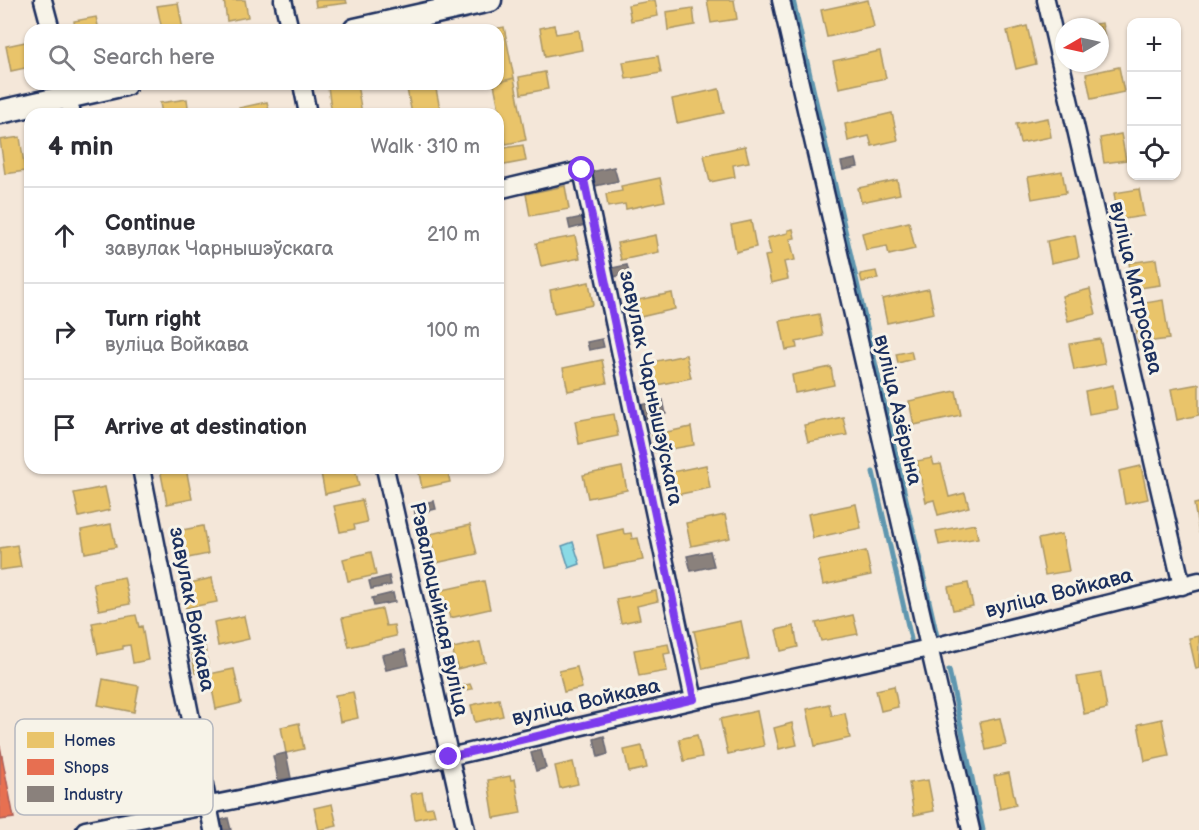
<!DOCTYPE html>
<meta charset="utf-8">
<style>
:root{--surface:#fff;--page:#f2f2f3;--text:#2b2b33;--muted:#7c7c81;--line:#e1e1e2}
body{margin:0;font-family:"Balsamiq Sans",sans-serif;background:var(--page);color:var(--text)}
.controls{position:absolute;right:18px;top:18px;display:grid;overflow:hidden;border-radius:12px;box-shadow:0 2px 4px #0004}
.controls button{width:54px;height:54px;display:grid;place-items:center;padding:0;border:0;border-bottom:2px solid var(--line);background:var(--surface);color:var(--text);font:30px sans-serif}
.compass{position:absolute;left:1055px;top:18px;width:54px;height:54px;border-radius:50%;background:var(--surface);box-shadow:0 2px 4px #0004;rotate:261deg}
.stop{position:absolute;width:18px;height:18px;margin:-14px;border:4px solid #7c3aed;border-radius:50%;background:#fff}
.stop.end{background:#7c3aed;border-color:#fff;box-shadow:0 2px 6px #0008}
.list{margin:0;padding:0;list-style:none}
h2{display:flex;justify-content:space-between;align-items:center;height:78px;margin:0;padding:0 24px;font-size:26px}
h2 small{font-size:20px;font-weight:400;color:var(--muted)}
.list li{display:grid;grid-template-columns:39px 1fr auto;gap:18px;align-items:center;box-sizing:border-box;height:96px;padding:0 24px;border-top:2px solid var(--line)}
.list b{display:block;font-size:22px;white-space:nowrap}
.list p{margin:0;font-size:20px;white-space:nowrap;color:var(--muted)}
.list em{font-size:20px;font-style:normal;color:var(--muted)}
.icon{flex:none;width:33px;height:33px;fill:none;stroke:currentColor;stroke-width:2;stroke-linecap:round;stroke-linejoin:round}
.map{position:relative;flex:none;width:1199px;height:830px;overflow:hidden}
.search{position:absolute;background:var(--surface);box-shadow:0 2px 4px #0004;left:24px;top:24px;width:480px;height:66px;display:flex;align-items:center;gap:15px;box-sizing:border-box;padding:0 21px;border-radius:18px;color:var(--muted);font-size:22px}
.panel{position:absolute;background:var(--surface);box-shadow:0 2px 4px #0004;left:24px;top:108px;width:480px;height:366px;border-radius:18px}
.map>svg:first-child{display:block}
</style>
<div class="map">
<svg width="1199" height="830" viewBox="0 0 1199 830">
<rect width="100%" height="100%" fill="#f4e7d9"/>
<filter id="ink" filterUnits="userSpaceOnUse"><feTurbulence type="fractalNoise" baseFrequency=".0167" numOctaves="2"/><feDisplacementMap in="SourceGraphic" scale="12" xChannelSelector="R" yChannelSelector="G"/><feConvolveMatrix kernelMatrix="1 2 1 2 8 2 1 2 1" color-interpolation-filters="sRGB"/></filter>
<g filter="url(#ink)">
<path fill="#8adae5" stroke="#5e96af" stroke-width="1.5" d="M 573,542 L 580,564 L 569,568 L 562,546 Z"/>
<path fill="#e9c46a" stroke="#ab9766" stroke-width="1.5" d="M 224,0 L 245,0 L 248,17 L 227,21 Z
M 315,0 L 346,0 L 347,3 L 316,7 Z
M 655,0 L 658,16 L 631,21 L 628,5 Z
M 707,0 L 734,0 L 737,19 L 711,23 Z
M 868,0 L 874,27 L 827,37 L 821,10 Z
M 178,3 L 183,30 L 162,30 L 157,6 Z
M 693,8 L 695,25 L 668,30 L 666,12 Z
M 96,17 L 99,30 L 75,30 L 74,21 Z
M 1102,23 L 1106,45 L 1100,46 L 1100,27 L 1077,27 Z
M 554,25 L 556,34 L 579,30 L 582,50 L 545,57 L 540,28 Z
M 1027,26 L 1036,64 L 1016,69 L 1007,31 Z
M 504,27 L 514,78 L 498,82 L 498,30 L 488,30 Z
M 30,41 L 30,67 L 11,71 L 6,46 Z
M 880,51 L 886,78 L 839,88 L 833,61 Z
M 658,56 L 661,73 L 626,79 L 623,62 Z
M 1119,67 L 1124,92 L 1091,99 L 1086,74 Z
M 545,72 L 548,89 L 521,94 L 519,77 Z
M 514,78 L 526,140 L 506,144 L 494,84 Z
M 344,84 L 357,84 L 362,114 L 332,114 L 328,87 Z
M 406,84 L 435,84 L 441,114 L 412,114 Z
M 719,89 L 724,113 L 677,123 L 672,99 Z
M 187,99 L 189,114 L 162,114 L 160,103 Z
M 267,102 L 270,114 L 241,114 L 239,108 Z
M 892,113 L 898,140 L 872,146 L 869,136 L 848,141 L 845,124 Z
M 1048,118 L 1051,137 L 1020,143 L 1016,124 Z
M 1121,134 L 1126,160 L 1104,163 L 1100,138 Z
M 20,137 L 25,171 L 5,174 L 0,140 Z
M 523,145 L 526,161 L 499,166 L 498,149 Z
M 745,146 L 749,162 L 733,165 L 735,177 L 710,182 L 704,155 Z
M 1062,171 L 1066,193 L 1032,199 L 1028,177 Z
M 660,178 L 665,201 L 626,209 L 625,204 L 608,207 L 606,194 L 622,191 L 621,186 Z
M 897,180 L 900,194 L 861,202 L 858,188 Z
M 565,186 L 569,209 L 530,216 L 526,194 Z
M 1139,189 L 1144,216 L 1118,220 L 1114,193 Z
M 751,221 L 756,247 L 736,252 L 731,225 Z
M 909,222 L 915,249 L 889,255 L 887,246 L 866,250 L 862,233 Z
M 793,229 L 795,238 L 790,239 L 795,260 L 784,262 L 788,279 L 771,283 L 765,256 L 771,255 L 767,238 L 788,233 L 788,230 Z
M 656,235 L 659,252 L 621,260 L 617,243 Z
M 1075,235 L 1079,257 L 1051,263 L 1047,241 Z
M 575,236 L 580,258 L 541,266 L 536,243 Z
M 1156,259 L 1160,285 L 1133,289 L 1129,263 Z
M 876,271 L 878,279 L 862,282 L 860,274 Z
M 589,282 L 593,305 L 554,313 L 550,290 Z
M 929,289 L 934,313 L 887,323 L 882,299 Z
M 1090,289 L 1096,314 L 1068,321 L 1062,296 Z
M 672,293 L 675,309 L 636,318 L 633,301 Z
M 1163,300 L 1169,339 L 1138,343 L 1136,326 L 1142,325 L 1139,304 Z
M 819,314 L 823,336 L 796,342 L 797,348 L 786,350 L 780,321 Z
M 1100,339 L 1105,364 L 1074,370 L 1069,344 Z
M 911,351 L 913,359 L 898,363 L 896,354 Z
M 686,355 L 691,378 L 652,386 L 647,363 Z
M 602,360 L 607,383 L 568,391 L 563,368 Z
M 831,367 L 834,385 L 795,393 L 792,375 Z
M 1199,384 L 1199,415 L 1177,420 L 1171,389 Z
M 1113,385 L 1117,409 L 1089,414 L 1085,391 Z
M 956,391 L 961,415 L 914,425 L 909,401 Z
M 614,414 L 618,436 L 579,444 L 575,421 Z
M 843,417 L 847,435 L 808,442 L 804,425 Z
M 691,427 L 694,445 L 655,452 L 652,435 Z
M 932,458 L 934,465 L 941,464 L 949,497 L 965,493 L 969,507 L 938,515 L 934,500 L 926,502 L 917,461 Z
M 706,465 L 710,488 L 671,496 L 667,473 Z
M 1141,466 L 1148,499 L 1125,504 L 1119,471 Z
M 622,467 L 627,490 L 588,498 L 583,475 Z
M 165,468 L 186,468 L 192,499 L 167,504 L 160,469 Z
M 320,468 L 355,468 L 359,486 L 325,494 Z
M 418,468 L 447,468 L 450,482 L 422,488 Z
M 105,487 L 110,510 L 79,517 L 74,493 Z
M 362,500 L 367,522 L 354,525 L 355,529 L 340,532 L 334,506 Z
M 1199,503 L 1199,533 L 1194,504 Z
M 856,504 L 861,528 L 813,538 L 808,514 Z
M 725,515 L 730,538 L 691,546 L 686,523 Z
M 111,524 L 116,547 L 85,553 L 81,530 Z
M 975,524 L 978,538 L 939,545 L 936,531 Z
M 470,525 L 477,554 L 431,564 L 429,555 L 434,553 L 430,534 Z
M 203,526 L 208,554 L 178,560 L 172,532 Z
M 623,529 L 624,534 L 631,533 L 632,539 L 638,538 L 643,560 L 604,568 L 597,535 Z
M 1062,534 L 1069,571 L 1045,575 L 1038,539 Z
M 17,545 L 21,567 L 0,570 L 0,548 Z
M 866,551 L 871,575 L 823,585 L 818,561 Z
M 371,552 L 376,575 L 348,581 L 343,559 Z
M 124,577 L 130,604 L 99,610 L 93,583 Z
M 212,578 L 217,602 L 186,608 L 181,585 Z
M 484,581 L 490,609 L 450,618 L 445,599 L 440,600 L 438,591 Z
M 968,583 L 973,606 L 953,610 L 948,587 Z
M 656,591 L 658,601 L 637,606 L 640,619 L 621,623 L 616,599 Z
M 382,609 L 386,626 L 394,625 L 396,636 L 349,647 L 342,618 Z
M 136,615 L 139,627 L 142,626 L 148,660 L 133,663 L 130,645 L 123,646 L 123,649 L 98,654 L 92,623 Z
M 853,615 L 858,634 L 821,641 L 816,623 Z
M 244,616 L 249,639 L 218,646 L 214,622 Z
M 741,621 L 749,659 L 703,669 L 694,631 Z
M 794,626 L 798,647 L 781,651 L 776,630 Z
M 1199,636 L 1199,668 L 1196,669 L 1189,638 Z
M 204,642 L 209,670 L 195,673 L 190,644 Z
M 480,642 L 485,662 L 457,669 L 456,661 L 453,662 L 452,656 L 454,656 L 453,648 Z
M 668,644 L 670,653 L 664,654 L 667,671 L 639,676 L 634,650 Z
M 577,667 L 582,688 L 564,692 L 559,671 Z
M 234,669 L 241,703 L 216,709 L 209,674 Z
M 1101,673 L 1107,709 L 1084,714 L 1077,677 Z
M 103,679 L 139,686 L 134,712 L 98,705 Z
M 470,684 L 472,689 L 456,692 L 455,687 Z
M 894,686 L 898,707 L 881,711 L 876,690 Z
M 353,692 L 358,718 L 340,722 L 335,695 Z
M 499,699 L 503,716 L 475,722 L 471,705 Z
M 829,704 L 832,716 L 845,713 L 850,738 L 815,746 L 807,709 Z
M 757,711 L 764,746 L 728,754 L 720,719 Z
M 1000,718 L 1006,745 L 986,750 L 980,722 Z
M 1162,719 L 1169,756 L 1145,761 L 1138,724 Z
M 299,723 L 304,749 L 286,753 L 281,727 Z
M 792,723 L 797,745 L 779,749 L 774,728 Z
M 697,735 L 702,757 L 684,761 L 679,739 Z
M 642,746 L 647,768 L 629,772 L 624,750 Z
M 573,762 L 578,784 L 560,788 L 555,766 Z
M 1009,773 L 1016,805 L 1000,809 L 994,776 Z
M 510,776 L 511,780 L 515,779 L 521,813 L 494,818 L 488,780 Z
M 928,780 L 934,811 L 914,815 L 909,783 Z
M 422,792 L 425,808 L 433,807 L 435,815 L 415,819 L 411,794 Z
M 332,804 L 337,826 L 319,830 L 314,808 Z"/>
<path fill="#e76f51" stroke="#aa5c55" stroke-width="1.5" d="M 0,746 L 14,818 L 0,820 Z"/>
<path fill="#8a817c" stroke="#696873" stroke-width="1.5" d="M 856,159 L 858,167 L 843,170 L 841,162 Z
M 614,167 L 618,181 L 595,186 L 591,172 Z
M 583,217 L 585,225 L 570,229 L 568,220 Z
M 627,265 L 629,273 L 614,277 L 612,268 Z
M 602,339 L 604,347 L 589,350 L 587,342 Z
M 663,400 L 666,414 L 644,419 L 641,405 Z
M 434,501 L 436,509 L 415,514 L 414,505 Z
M 710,551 L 714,566 L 691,571 L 687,556 Z
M 389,576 L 391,585 L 371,589 L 369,581 Z
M 393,593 L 395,602 L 374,606 L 372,598 Z
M 405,650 L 409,665 L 386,670 L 382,655 Z
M 604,736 L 608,754 L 598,757 L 594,739 Z
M 541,750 L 546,768 L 536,771 L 531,753 Z
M 286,753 L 291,778 L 278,780 L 273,756 Z
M 228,818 L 231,830 L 220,830 L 218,821 Z"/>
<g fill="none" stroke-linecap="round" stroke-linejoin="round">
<path stroke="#5e96af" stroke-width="5" d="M 793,0 L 937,636
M 873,472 L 911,639
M 949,670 L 983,830"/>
<g stroke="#1b2f5e" stroke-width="21">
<path id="minor" d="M 43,0 L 51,30
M 283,0 L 290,30
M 781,0 L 971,830
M 1046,0 L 1182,586
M 65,84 L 72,114
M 302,84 L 308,114
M 498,190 L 582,170 L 694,700
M 141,468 L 213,830
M 385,468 L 466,830
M 85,830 L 449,757 L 694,700 L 929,648 L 1199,581"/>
</g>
<g stroke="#1b2f5e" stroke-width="27">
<path id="secondary" d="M 355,30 L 490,0
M 0,112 L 125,84"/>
</g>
<use href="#minor" stroke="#f7f3e8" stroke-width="16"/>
<use href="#secondary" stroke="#f7f3e8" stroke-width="22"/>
</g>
</g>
<g fill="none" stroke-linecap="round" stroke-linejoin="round" filter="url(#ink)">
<path stroke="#7c3aed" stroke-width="8" d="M 449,757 L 694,699 L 582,170"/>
</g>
<g text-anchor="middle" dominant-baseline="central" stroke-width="6" stroke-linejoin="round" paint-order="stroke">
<g font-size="21" fill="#1b2f5e" stroke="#f7f3e8">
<text transform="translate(1136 288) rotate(77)">вуліца Матросава</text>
<text transform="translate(651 388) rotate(78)">завулак Чарнышэўскага</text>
<text transform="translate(898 410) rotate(77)">вуліца Азёрына</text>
<text transform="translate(1059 593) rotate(-14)">вуліца Войкава</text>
<text transform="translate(192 609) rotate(79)">завулак Войкава</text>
<text transform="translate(439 609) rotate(78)">Рэвалюцыйная вуліца</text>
<text transform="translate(586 702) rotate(-13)">вуліца Войкава</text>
</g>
</g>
<rect x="15" y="719" width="198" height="96" rx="9" fill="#f7f3e8" stroke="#b5b8bf" stroke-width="1.5"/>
<rect x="27" y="732" width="27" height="16" fill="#e9c46a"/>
<rect x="27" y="759" width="27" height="16" fill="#e76f51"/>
<rect x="27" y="786" width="27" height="16" fill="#8a817c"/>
<g font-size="16" fill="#1b2f5e">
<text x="64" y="746">Homes</text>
<text x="64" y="773">Shops</text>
<text x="64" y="800">Industry</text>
</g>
</svg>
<div class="controls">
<button>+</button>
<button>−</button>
<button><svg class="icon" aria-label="locate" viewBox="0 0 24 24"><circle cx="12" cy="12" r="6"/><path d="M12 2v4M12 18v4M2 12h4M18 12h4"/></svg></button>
</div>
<svg class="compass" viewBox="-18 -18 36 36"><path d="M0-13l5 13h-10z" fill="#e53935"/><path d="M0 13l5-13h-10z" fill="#7c7c81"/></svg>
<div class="stop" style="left:582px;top:170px"></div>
<div class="stop end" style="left:449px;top:757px"></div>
<div class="search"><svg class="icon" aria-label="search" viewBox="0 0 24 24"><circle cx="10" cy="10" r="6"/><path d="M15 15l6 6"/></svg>Search here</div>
<section class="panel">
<h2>4 min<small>Walk · 310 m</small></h2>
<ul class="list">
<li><svg class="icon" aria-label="ahead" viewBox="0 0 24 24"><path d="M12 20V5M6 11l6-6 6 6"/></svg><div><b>Continue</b><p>завулак Чарнышэўскага</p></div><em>210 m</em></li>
<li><svg class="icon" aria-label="right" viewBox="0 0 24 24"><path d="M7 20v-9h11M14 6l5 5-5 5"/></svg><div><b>Turn right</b><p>вуліца Войкава</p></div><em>100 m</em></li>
<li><svg class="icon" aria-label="arrive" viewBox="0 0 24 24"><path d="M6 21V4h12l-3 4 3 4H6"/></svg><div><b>Arrive at destination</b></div></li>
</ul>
</section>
</div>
